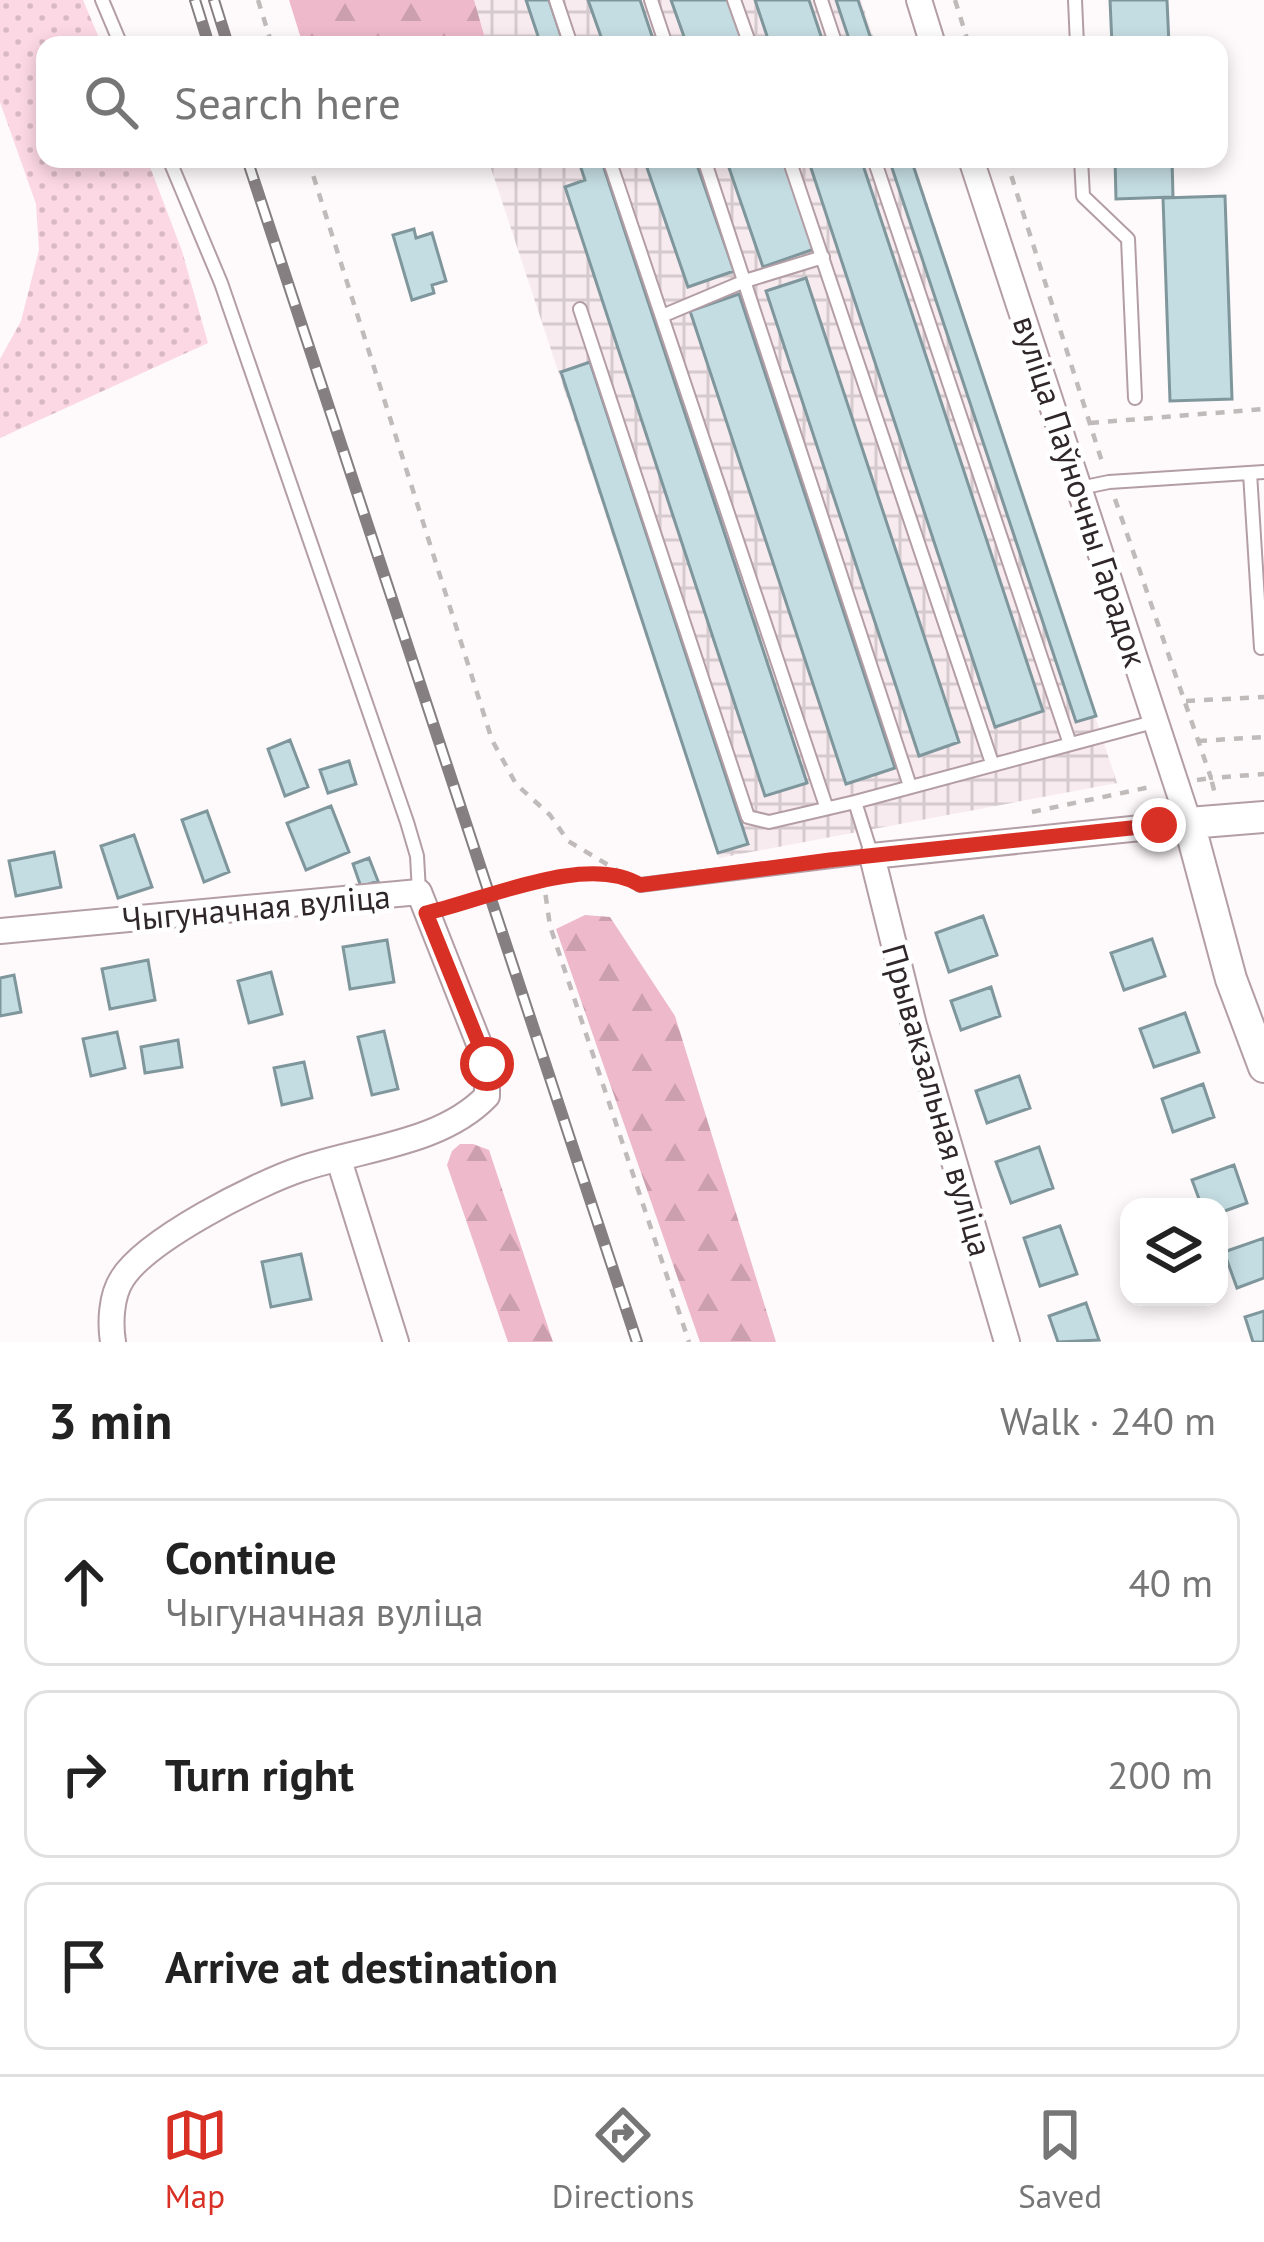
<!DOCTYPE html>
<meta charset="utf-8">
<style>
:root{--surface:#fff;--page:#f2f2f2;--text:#222;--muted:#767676;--line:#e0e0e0;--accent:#d93025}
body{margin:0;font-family:"PT Sans",sans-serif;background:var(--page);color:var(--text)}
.controls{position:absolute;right:36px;bottom:36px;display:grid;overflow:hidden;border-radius:24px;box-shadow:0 6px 18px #0003}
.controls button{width:108px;height:108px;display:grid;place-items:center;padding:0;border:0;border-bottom:3px solid var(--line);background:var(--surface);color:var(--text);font:60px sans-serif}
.stop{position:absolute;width:36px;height:36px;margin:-27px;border:9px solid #d93025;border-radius:50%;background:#fff}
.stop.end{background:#d93025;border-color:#fff;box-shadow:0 3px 12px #0008}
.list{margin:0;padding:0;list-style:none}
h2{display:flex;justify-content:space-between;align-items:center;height:156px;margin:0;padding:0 48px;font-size:51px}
h2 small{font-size:39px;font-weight:400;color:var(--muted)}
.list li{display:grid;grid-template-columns:78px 1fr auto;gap:36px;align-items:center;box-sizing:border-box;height:168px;margin:0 24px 24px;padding:0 24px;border:3px solid var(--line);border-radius:24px}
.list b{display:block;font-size:45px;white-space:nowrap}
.list p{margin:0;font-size:39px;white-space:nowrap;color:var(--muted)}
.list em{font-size:39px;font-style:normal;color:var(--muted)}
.icon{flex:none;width:66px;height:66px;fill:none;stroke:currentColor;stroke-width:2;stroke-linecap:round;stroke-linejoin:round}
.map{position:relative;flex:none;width:1264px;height:1342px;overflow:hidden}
.search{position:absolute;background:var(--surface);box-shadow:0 6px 18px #0003;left:36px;right:36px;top:36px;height:132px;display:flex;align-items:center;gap:30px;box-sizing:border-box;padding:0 42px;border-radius:24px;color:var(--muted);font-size:45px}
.sheet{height:732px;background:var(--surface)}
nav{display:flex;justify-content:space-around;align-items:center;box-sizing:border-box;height:168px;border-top:3px solid var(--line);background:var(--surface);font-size:33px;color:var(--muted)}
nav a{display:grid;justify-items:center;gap:6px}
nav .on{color:var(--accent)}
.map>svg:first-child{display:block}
</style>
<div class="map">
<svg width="1264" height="1342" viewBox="0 0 1264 1342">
<defs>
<pattern id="industrial-grid" width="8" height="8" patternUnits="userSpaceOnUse" patternTransform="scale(3)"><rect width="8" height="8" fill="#f8ebef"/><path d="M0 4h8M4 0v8" fill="none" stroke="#d5cacd"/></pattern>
<pattern id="grass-dots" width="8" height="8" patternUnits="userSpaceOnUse" patternTransform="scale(3)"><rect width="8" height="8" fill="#fcd8e4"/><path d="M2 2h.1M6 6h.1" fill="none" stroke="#d8b9c4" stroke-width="1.8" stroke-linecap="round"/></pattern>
<pattern id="forest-firs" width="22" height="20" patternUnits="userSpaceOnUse" patternTransform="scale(3)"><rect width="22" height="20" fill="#edb9cb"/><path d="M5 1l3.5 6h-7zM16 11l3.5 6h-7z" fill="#cc9fae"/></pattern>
</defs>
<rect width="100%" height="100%" fill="#fef9fa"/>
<path fill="url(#industrial-grid)" d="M 474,0 L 861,0 L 876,45 L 487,45 Z
M 488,159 L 913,159 L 1117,783 L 719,858 Z"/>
<path fill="url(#grass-dots)" d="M 0,0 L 83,0 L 102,45 L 45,45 L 45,159 L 147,159 L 182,251 L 208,343 L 0,438 L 0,359 L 21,321 L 39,250 L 36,204 L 0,102 Z"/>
<path fill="url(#forest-firs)" d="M 289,0 L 474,0 L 487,45 L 303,45 Z
M 585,915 L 610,917 L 675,1016 L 776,1342 L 700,1342 L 556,929 Z
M 460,1144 L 473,1144 L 489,1150 L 553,1342 L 508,1342 L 447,1165 L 452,1151 Z"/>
<path fill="#c4dde2" stroke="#7f979c" stroke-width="3" d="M 526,0 L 549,0 L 564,45 L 541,45 Z
M 588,0 L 640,0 L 655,45 L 604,45 Z
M 671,0 L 730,0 L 746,45 L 687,45 Z
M 755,0 L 809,0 L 824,45 L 770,45 Z
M 836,0 L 858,0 L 873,45 L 851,45 Z
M 1110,0 L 1167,0 L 1169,45 L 1112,45 Z
M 578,159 L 601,159 L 807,783 L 765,796 L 565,187 L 585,180 Z
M 644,159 L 695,159 L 734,271 L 688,287 Z
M 726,159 L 786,159 L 817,248 L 763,267 Z
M 808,159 L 861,159 L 1043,711 L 995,727 Z
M 889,159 L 911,159 L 1096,716 L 1076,722 Z
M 1115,159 L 1172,159 L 1173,197 L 1116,199 Z
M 1225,196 L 1232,399 L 1170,401 L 1163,198 Z
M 414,229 L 416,238 L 432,233 L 446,281 L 432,285 L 434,293 L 412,300 L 393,235 Z
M 806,278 L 959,742 L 919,756 L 766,291 Z
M 739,294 L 895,768 L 846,784 L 690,311 Z
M 590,362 L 748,844 L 718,853 L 561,372 Z
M 290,740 L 308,787 L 285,796 L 268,749 Z
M 349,761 L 356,784 L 328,793 L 320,770 Z
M 331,806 L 349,852 L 306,870 L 287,823 Z
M 207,811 L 229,872 L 204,882 L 182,820 Z
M 134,835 L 152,887 L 118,898 L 101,846 Z
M 54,852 L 61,887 L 16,896 L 9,861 Z
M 369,858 L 378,881 L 361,887 L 353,864 Z
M 983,916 L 997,955 L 949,972 L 936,933 Z
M 1152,939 L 1165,976 L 1124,990 L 1111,953 Z
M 387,940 L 394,982 L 350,989 L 343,947 Z
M 148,960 L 155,1000 L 110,1009 L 102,969 Z
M 271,972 L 282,1014 L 249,1023 L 238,981 Z
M 14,975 L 21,1012 L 0,1016 L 0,978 Z
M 991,987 L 1000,1016 L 961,1030 L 951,1001 Z
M 1185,1013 L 1199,1052 L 1154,1067 L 1140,1029 Z
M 384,1031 L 398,1089 L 372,1095 L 358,1037 Z
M 117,1032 L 125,1068 L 91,1076 L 83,1039 Z
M 178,1040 L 182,1067 L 145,1073 L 141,1047 Z
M 304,1062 L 312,1098 L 282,1105 L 274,1068 Z
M 1019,1076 L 1030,1108 L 987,1123 L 976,1091 Z
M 1203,1084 L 1214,1117 L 1173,1132 L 1162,1099 Z
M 1039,1147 L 1053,1188 L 1011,1203 L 996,1162 Z
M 1234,1165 L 1247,1203 L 1219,1213 L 1219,1207 L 1202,1207 L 1192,1180 Z
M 1060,1226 L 1077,1274 L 1040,1286 L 1024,1238 Z
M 1264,1238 L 1264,1278 L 1237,1288 L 1224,1252 Z
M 301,1254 L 311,1299 L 271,1307 L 262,1262 Z
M 1086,1303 L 1099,1340 L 1058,1342 L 1049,1316 Z
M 1264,1311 L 1264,1342 L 1253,1342 L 1245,1317 Z"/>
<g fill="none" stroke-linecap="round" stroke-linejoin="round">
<g stroke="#b49ea6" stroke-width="16">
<path id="service" d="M 102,0 L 121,45
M 556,0 L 571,45
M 651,0 L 666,45
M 734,0 L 750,45
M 821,0 L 836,45
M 1075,0 L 1077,45
M 169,159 L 221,283 L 407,822 L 417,856 L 419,892
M 609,159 L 826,806
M 704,159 L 910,786
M 789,159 L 992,763
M 874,159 L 1069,741
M 1081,159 L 1083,196 L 1128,239 L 1135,398
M 580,309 L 748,817 L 769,822 L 855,802
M 662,316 L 745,281 L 823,257
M 1250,473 L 1261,648
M 1080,488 L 1109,482 L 1264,472
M 640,885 L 872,856 L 855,802 L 1157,721"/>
</g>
<g stroke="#b49ea6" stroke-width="28">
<path id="minor" d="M 919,0 L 933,45
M 971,159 L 1189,823 L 872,856 L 914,1025 L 1007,1342
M 0,931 L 419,892 L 487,1064 L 487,1096 C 441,1144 362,1148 301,1169 C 256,1184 146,1240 122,1279 C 111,1296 110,1323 113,1342
M 339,1160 L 396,1342"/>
</g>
<g stroke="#b49ea6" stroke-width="34">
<path id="tertiary" d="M 1264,817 L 1189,823 L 1231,979 L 1264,1067"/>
</g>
<path stroke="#c0babb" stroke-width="4.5" stroke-dasharray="9 9" stroke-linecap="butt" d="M 258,0 L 272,45
M 955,0 L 969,45
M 308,159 L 492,740 L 516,784 L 550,815 L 568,841 L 625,875
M 1006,159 L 1103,465
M 1090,423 L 1264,409
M 1115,499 L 1211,778 L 1264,774
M 1186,701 L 1264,697
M 1198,741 L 1264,737
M 1197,780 L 1211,778 L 1215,794
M 1032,812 L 1150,787
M 543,877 L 550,926 L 689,1342
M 449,908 L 543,877 L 624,876"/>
<use href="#service" stroke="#fff" stroke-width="12"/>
<use href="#minor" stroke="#fff" stroke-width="24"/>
<use href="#tertiary" stroke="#fff" stroke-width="30"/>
<g stroke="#867f81" stroke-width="12">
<path id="rail" d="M 195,0 L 209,45
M 214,0 L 228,45
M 247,159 L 637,1342"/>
</g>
<use href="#rail" stroke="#fff" stroke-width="8" stroke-dasharray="22" stroke-linecap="butt"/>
</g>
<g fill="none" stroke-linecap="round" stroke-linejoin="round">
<path stroke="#d93025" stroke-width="15" d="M 487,1064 L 426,913 C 482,901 587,852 640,885 L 830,860 L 1159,825"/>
</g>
<g text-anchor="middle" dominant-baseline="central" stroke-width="10" stroke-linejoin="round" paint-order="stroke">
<g font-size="33" fill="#2f2729" stroke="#fff">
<text transform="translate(1081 491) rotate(72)">вуліца Паўночны Гарадок</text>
<text transform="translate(256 907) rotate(-5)">Чыгуначная вуліца</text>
<text transform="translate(938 1100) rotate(74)">Прывакзальная вуліца</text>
</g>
</g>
</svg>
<div class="controls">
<button><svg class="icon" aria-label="layers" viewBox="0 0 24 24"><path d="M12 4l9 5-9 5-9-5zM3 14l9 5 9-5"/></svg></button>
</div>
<div class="stop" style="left:487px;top:1064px"></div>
<div class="stop end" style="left:1159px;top:825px"></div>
<div class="search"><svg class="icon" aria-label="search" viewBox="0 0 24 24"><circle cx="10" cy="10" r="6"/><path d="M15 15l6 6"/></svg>Search here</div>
</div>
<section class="sheet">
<h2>3 min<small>Walk · 240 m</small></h2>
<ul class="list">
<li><svg class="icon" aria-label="ahead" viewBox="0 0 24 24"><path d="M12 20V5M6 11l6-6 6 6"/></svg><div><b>Continue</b><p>Чыгуначная вуліца</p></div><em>40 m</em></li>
<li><svg class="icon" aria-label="right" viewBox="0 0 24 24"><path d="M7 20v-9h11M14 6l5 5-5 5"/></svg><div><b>Turn right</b></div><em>200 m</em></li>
<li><svg class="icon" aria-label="arrive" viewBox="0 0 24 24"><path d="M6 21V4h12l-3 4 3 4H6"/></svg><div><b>Arrive at destination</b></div></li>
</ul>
</section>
<nav>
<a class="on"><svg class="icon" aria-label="map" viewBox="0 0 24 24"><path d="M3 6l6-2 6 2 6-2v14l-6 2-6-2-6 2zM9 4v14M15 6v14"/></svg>Map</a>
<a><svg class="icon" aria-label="directions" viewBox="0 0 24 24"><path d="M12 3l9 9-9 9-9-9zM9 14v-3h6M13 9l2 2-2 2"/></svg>Directions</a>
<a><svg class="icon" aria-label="saved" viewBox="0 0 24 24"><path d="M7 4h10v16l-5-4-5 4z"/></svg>Saved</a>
</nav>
